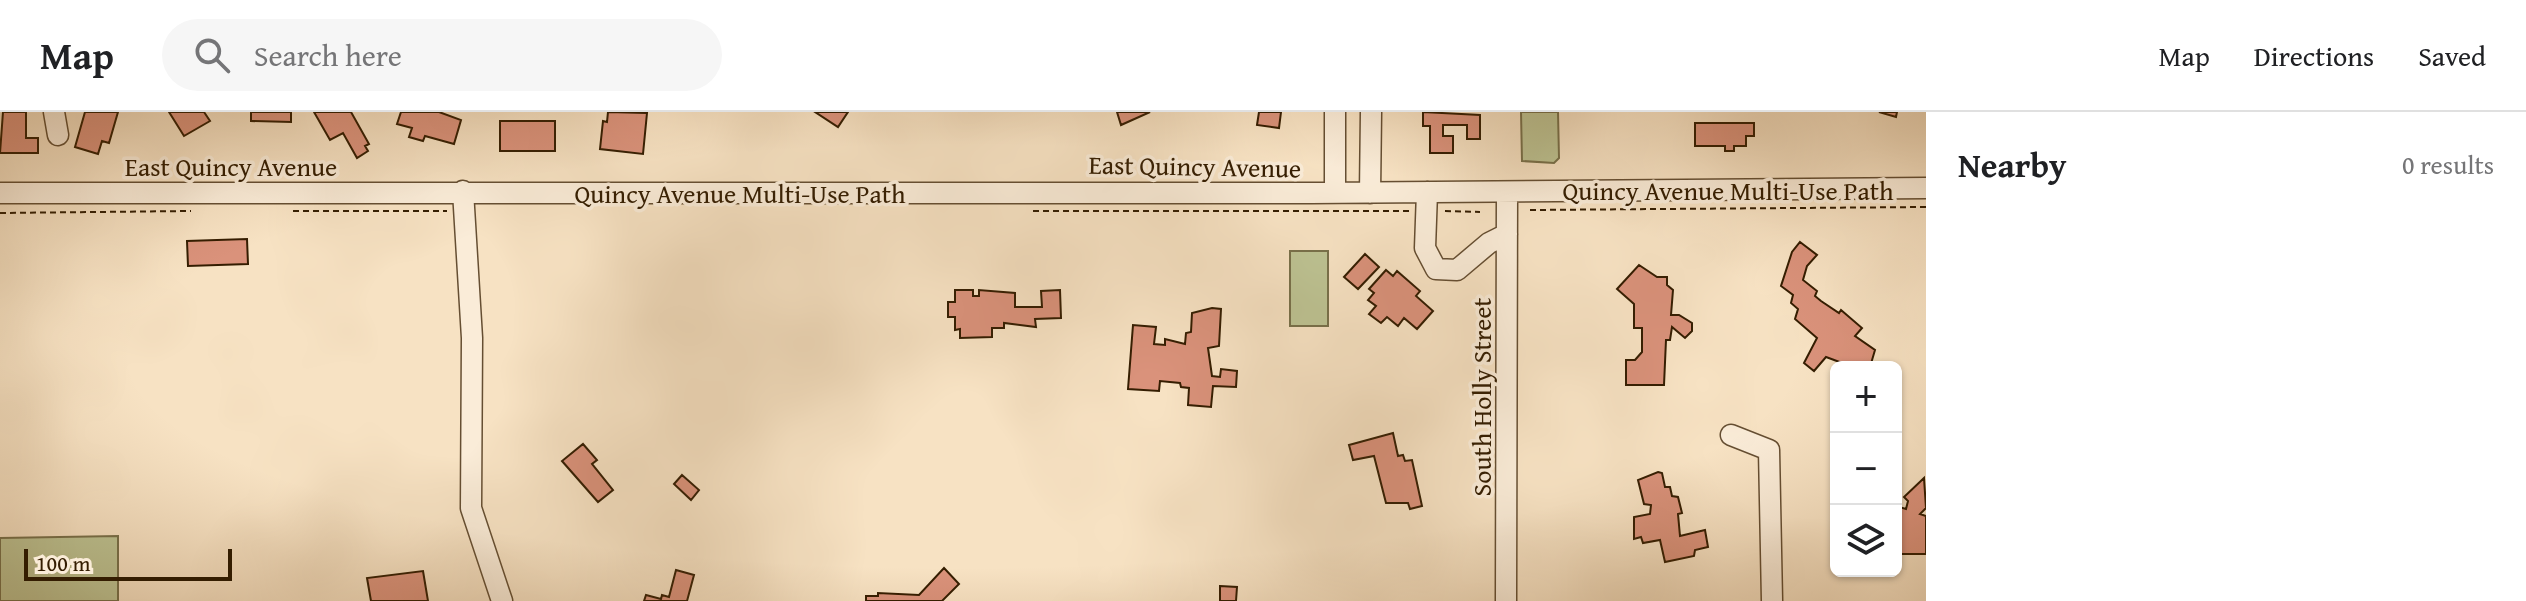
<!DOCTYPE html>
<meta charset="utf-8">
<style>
:root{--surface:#fff;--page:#f6f6f6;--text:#202124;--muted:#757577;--line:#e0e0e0}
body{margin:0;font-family:"Gentium Book Plus",serif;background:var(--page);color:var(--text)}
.controls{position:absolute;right:24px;bottom:24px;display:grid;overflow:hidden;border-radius:12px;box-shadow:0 2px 6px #0004}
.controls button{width:72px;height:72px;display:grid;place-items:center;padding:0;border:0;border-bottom:2px solid var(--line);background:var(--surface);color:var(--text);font:40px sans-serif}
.scale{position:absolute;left:24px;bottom:20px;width:208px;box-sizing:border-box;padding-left:8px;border:4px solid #341d01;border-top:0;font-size:22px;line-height:28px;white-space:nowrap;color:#341d01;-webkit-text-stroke:6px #faecd8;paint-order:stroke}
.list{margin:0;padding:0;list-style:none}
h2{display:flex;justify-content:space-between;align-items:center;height:104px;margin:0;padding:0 32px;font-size:34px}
h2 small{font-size:26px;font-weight:400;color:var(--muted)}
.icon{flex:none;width:44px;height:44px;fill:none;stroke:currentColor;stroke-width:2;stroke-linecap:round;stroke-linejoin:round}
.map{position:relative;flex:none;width:1926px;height:489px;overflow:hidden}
header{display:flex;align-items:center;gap:48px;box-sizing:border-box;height:112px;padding:0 40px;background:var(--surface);border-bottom:2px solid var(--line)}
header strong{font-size:38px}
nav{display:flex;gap:44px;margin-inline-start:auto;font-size:28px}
.search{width:560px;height:72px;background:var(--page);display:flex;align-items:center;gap:20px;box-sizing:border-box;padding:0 28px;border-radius:44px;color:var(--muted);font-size:30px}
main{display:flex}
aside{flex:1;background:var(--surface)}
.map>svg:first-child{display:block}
</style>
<header>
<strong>Map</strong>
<div class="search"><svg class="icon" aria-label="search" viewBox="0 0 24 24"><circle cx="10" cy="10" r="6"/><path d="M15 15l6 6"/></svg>Search here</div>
<nav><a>Map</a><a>Directions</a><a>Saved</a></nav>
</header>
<main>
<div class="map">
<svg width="1926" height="489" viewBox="0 0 1926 489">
<rect width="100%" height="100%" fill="#f7e2c3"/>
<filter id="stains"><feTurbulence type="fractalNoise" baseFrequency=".0025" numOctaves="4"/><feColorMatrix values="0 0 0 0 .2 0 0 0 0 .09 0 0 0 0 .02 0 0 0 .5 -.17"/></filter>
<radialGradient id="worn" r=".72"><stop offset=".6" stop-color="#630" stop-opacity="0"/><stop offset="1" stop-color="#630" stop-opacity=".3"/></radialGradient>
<path fill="#bdc393" stroke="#78704a" stroke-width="2" d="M 1521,0 L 1558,0 L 1559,46 L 1554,51 L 1522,49 Z
M 1290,139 L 1328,139 L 1328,214 L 1290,214 Z
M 118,424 L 118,489 L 0,489 L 0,426 Z"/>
<path fill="#da927b" stroke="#341d01" stroke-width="2" d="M 3,0 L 26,0 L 26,26 L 38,26 L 38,41 L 0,41 Z
M 85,0 L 118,0 L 109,31 L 102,29 L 98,42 L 75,35 Z
M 169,0 L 204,0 L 210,9 L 184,24 Z
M 251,0 L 291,0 L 291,10 L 251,9 Z
M 314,0 L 351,0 L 369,32 L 365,34 L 368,39 L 357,46 L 343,21 L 330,28 Z
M 401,0 L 439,0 L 461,8 L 454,32 L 425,24 L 423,29 L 409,25 L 412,16 L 397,12 Z
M 608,0 L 647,1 L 643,42 L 600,37 L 603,9 L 607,10 Z
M 815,0 L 848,0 L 838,15 Z
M 1117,0 L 1150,0 L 1121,13 Z
M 1259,0 L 1281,0 L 1279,16 L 1257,13 Z
M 1423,0 L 1480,3 L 1480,27 L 1467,27 L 1467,13 L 1443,13 L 1443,24 L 1453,24 L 1453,41 L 1430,41 L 1430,14 L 1423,14 Z
M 1879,0 L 1897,0 L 1896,5 Z
M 500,9 L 555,9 L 555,39 L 500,39 Z
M 1695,11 L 1754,11 L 1754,24 L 1746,24 L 1746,34 L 1734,34 L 1734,39 L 1725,39 L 1725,34 L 1695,34 Z
M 247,127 L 248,152 L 188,154 L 187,129 Z
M 1800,130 L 1817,143 L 1807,154 L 1803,168 L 1817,179 L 1815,184 L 1821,189 L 1839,201 L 1841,198 L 1862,216 L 1855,224 L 1875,238 L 1870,255 L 1853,255 L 1826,245 L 1814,259 L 1804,251 L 1817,226 L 1795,207 L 1798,197 L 1791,191 L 1793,183 L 1781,174 L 1792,140 Z
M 1365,142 L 1379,155 L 1358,177 L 1344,165 Z
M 1639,153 L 1657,165 L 1667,165 L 1667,173 L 1673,178 L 1671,203 L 1679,203 L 1692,211 L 1692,219 L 1685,226 L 1672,215 L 1670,228 L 1666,228 L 1664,273 L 1626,273 L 1626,248 L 1635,248 L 1642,240 L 1642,216 L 1634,216 L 1634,192 L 1617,177 Z
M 1386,158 L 1393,164 L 1397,159 L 1420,179 L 1416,184 L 1433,199 L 1417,217 L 1404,206 L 1398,214 L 1387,205 L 1381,211 L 1369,202 L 1376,194 L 1368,188 L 1374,181 L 1369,177 Z
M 955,178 L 973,178 L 973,184 L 979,184 L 979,178 L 1015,181 L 1015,195 L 1042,195 L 1041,179 L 1060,178 L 1061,206 L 1035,207 L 1036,215 L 1004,211 L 1004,216 L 992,216 L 992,225 L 960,226 L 960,217 L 955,218 L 955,205 L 948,205 L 948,190 L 955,190 Z
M 1212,196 L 1221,197 L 1219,234 L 1208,236 L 1212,264 L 1220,265 L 1221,257 L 1237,259 L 1236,275 L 1213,274 L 1211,295 L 1188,293 L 1189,276 L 1181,275 L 1180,271 L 1160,269 L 1159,279 L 1128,277 L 1133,213 L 1156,215 L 1154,232 L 1165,233 L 1165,227 L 1185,232 L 1186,221 L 1191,220 L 1192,201 Z
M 1393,321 L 1398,344 L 1403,343 L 1405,349 L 1412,348 L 1422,394 L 1410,397 L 1408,391 L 1386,391 L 1374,344 L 1353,348 L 1349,333 Z
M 583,332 L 597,348 L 592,352 L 613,378 L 598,390 L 562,349 Z
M 1658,360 L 1662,361 L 1665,375 L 1670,375 L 1672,384 L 1678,385 L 1682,401 L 1678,402 L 1680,424 L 1705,418 L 1708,435 L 1695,438 L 1694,444 L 1665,450 L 1660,428 L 1643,431 L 1641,425 L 1634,427 L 1634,405 L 1650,402 L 1651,393 L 1644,392 L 1638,368 Z
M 682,363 L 699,378 L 691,388 L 674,372 Z
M 1924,366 L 1926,396 L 1920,402 L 1926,404 L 1926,442 L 1901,442 L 1896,448 L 1896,394 L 1906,397 L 1908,389 L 1904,385 Z
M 944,456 L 959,472 L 942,489 L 866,489 L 866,484 L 878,484 L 878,481 L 919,483 Z
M 676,458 L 694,463 L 687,489 L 644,489 L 646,483 L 661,487 L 662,483 L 669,485 Z
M 423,459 L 428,489 L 371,489 L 367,466 Z
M 1220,474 L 1237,475 L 1236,489 L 1220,489 Z"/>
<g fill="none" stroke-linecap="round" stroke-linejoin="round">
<g stroke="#654e32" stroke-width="23">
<path id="minor" d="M 54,0 L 58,23
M 1335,0 L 1335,81
M 463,79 L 472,226 L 471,396 L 502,489
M 1427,80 L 1425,136 L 1436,157 L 1457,158 L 1489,131 L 1507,122
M 0,81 L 1311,81 L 1926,76
M 1370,81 L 1371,0
M 1731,323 L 1769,338 L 1772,489
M 1506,489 L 1507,80"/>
</g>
<path stroke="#341d01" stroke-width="2" stroke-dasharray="6 4" stroke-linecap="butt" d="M 1530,98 L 1926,95
M 293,99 L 447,99
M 1033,99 L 1411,99
M 1445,99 L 1480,100
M 0,101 L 191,99"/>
<use href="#minor" stroke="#faecd8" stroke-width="20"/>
</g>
<g text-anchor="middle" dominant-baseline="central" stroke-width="7" stroke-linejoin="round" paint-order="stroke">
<g font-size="26" fill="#341d01" stroke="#faecd8">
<text x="231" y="54">East Quincy Avenue</text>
<text transform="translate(1195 54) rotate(1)">East Quincy Avenue</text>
<text x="1728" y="78">Quincy Avenue Multi-Use Path</text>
<text x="740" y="81">Quincy Avenue Multi-Use Path</text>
<text transform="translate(1481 285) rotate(-90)">South Holly Street</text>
</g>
</g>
<rect width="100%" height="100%" filter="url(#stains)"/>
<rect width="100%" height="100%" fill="url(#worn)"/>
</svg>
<div class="controls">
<button>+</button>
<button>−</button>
<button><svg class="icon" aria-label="layers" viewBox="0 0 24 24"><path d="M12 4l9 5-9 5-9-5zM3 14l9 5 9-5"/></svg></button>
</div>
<div class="scale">100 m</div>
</div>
<aside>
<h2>Nearby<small>0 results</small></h2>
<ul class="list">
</ul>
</aside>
</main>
